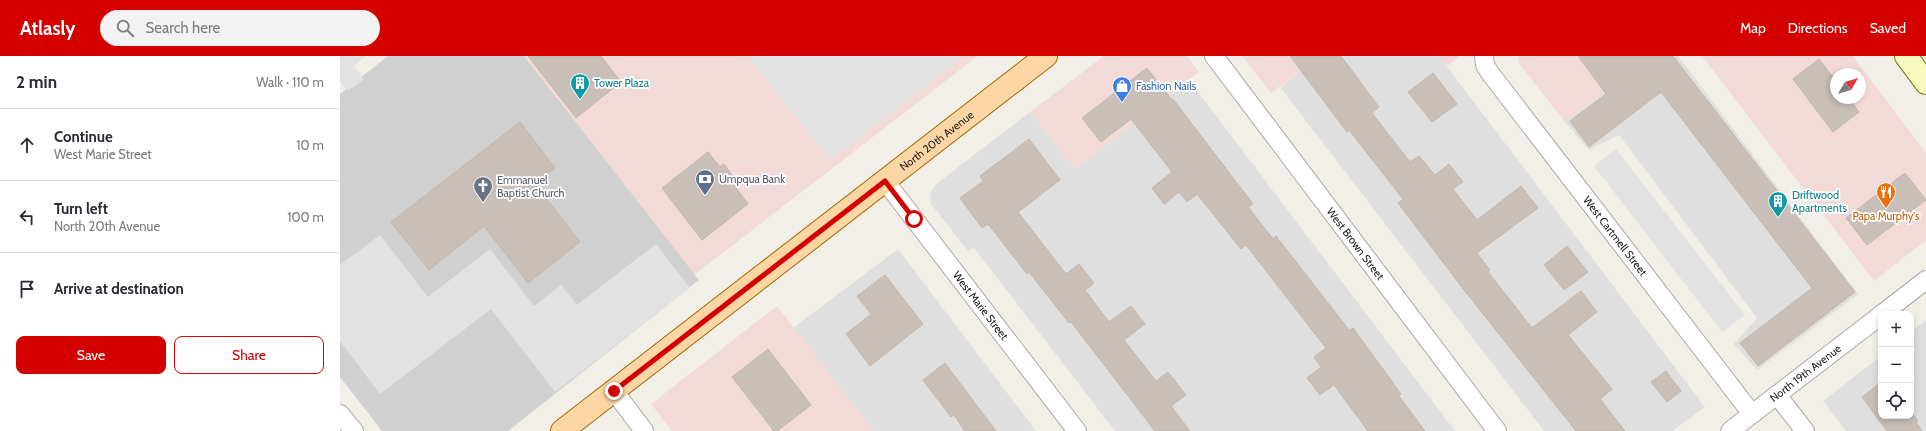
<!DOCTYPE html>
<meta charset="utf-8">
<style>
:root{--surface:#fff;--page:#f2f2f3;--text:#2b2b33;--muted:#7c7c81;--line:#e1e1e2;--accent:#d40000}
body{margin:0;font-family:Cabin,sans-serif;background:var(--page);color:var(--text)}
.controls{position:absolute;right:12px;bottom:12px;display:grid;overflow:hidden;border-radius:8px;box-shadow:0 2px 6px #0003}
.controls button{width:36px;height:36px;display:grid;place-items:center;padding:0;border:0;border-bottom:1px solid var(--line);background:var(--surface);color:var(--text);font:20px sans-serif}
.compass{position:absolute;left:1490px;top:12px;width:36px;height:36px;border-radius:50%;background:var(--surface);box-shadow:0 2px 6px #0003;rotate:52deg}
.stop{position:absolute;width:12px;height:12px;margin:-9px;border:3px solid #d40000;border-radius:50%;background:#fff}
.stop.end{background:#d40000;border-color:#fff;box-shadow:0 1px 4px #0008}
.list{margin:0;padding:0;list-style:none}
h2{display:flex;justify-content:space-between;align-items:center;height:52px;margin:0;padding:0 16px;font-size:17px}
h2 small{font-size:13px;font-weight:400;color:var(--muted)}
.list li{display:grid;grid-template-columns:26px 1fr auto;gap:12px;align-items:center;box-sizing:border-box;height:72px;padding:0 16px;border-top:1px solid var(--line)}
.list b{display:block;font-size:15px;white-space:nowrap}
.list p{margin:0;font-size:13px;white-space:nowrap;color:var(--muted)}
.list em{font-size:13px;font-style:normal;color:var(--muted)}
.actions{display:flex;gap:8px;padding:12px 16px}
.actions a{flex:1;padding:9px 0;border:1px solid var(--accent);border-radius:8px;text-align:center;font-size:14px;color:var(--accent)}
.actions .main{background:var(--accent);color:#fff}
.icon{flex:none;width:22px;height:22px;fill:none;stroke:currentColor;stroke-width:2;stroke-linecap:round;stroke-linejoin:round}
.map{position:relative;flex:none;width:1586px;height:375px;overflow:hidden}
header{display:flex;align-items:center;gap:24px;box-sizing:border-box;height:56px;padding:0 20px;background:var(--accent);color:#fff}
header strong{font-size:19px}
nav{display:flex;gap:22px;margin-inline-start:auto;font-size:14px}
.search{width:280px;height:36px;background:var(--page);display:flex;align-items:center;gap:10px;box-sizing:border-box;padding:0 14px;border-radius:22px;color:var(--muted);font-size:15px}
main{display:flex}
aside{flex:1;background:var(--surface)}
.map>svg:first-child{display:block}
</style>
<header>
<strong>Atlasly</strong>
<div class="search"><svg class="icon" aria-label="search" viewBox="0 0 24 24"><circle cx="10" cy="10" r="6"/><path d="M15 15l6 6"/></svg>Search here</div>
<nav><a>Map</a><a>Directions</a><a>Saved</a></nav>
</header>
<main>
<aside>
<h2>2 min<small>Walk · 110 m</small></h2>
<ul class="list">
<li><svg class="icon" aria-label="ahead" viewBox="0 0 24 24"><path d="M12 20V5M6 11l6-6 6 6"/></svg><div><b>Continue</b><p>West Marie Street</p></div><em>10 m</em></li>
<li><svg class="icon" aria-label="left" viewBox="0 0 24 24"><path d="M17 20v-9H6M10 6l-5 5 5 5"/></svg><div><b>Turn left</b><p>North 20th Avenue</p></div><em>100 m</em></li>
<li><svg class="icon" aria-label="arrive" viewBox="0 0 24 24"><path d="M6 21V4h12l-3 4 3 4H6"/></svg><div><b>Arrive at destination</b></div></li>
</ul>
<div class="actions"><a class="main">Save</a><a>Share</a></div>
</aside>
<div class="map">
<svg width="1586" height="375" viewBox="0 0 1586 375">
<rect width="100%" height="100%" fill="#f2efe9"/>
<path fill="#e0dfdf" d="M 981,0 L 1099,0 L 1365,351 L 1332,375 L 1204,375 L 940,31 Z
M 1309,0 L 1338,0 L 1518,238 L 1417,314 L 1394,288 L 1417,262 L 1279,79 L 1249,94 L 1225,66 Z
M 849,24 L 1115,375 L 775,375 L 634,192 L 628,195 L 591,148 L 590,138 L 595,129 L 690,56 L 735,113 Z
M 558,193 L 696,375 L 534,375 L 453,272 Z
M 1586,264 L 1586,375 L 1506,375 L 1483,345 L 1541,300 L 1541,360 L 1571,360 L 1571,276 Z"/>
<path fill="#f2dad9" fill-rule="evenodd" d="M 184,0 L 638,0 L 354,219 Z
M 764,0 L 847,0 L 859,16 L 735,113 L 690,56 Z
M 902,0 L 981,0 L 931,37 Z
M 1099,0 L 1120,0 L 1107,10 Z
M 1179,0 L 1309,0 L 1225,66 L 1178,6 Z
M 1362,0 L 1513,0 L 1586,97 L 1586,184 L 1534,225 ZM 1496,18 L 1520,18 L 1520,42 L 1496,42 Z
M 437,250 L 534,375 L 332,375 L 311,348 Z"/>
<path fill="#d0d0d0" d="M 48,0 L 184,0 L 359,224 L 168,375 L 42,375 L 0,321 L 0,38 Z"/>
<path fill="#e2e2e2" d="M 0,0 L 26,0 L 14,10 L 24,23 L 8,35 L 0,25 Z
M 408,0 L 619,0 L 621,3 L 490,104 Z
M 1276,93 L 1405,259 L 1382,276 L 1254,110 Z
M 40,179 L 88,241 L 150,193 L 194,250 L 221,229 L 237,249 L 316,188 L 350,232 L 215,336 L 151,253 L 40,338 L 0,285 L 0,209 Z"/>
<path fill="#c7bfb8" stroke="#c4b6ab" d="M 188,0 L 261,0 L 281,26 L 236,62 Z
M 950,0 L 1001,0 L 1039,51 L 1032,57 L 1070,106 L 1079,100 L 1095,119 L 1109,108 L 1123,126 L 1113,133 L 1137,164 L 1181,130 L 1198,152 L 1137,197 L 1150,214 L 1148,216 L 1192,272 L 1241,235 L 1257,256 L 1228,279 L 1272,333 L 1260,343 L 1285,375 L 1236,375 L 1124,234 L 1058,147 L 1063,143 L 1009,74 L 1007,76 Z
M 1238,0 L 1333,0 L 1515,236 L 1418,310 L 1400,287 L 1472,232 L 1321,36 L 1249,91 L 1230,65 L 1266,38 Z
M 1479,3 L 1496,25 L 1496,42 L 1509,42 L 1519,56 L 1493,76 L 1453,23 Z
M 807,12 L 832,44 L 833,43 L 913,148 L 908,151 L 933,183 L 936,180 L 1009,274 L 1013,272 L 1061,338 L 1059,340 L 1085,375 L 1028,375 L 994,329 L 980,339 L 967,322 L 981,311 L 974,301 L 986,292 L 906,189 L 901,193 L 857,138 L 847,146 L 839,136 L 824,148 L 812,132 L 832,116 L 791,63 L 761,86 L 742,62 Z
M 1093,17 L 1117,48 L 1092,66 L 1068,36 Z
M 180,66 L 215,112 L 195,128 L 240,186 L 188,227 L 144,170 L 89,214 L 51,166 Z
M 689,83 L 720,124 L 678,156 L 726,218 L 739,208 L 754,227 L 745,234 L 769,266 L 791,250 L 805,268 L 784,284 L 816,325 L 828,316 L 846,339 L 831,350 L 850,375 L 815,375 L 731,266 L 729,267 L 689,216 L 687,218 L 648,168 L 642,172 L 620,142 L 643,125 L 640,120 Z
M 368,96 L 380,111 L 384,108 L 395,123 L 391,125 L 408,148 L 362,184 L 322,132 Z
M 1565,117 L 1586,144 L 1527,189 L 1506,162 Z
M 1227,190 L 1248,216 L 1224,234 L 1204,209 Z
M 545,219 L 583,268 L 530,310 L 506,278 L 531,258 L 517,240 Z
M 428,293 L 471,349 L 437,375 L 434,375 L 392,321 Z
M 605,307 L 656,375 L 625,375 L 614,359 L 611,361 L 583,324 Z
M 1326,315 L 1341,335 L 1327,346 L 1311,326 Z
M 1541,326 L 1541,360 L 1571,360 L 1571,355 L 1578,365 L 1576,366 L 1582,375 L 1547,375 L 1522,341 Z"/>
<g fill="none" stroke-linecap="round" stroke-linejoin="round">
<g stroke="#a9a9a9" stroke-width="20">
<g id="street">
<path id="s1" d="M 874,0 L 1157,375"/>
<path id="s2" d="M 1144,0 L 1145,9 L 1150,17 L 1412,358"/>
<path id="s3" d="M 545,125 L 737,375"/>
<path d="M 1542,258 L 1586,224"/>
<path d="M 274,335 L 304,375"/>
<path d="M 1437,339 L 1465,375"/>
<path d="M 0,358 L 14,375"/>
<path id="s4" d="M 1390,375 L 1541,259"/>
</g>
</g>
<g stroke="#707d05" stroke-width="24">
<path id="secondary" d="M 1566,0 L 1586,27"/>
</g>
<g stroke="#a06b00" stroke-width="24">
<g id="primary">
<path id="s5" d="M 222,375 L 706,0"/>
</g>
</g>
<use href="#street" stroke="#fff" stroke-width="18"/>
<use href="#secondary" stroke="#f7fabf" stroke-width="22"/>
<use href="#primary" stroke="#fcd6a4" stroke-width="22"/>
</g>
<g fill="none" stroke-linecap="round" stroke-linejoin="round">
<path stroke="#d40000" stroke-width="5" d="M 274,335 L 545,125 L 574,163"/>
</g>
<defs>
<g id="building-pin" transform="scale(1)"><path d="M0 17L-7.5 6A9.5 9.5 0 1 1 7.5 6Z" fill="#0f9aa8" stroke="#fff"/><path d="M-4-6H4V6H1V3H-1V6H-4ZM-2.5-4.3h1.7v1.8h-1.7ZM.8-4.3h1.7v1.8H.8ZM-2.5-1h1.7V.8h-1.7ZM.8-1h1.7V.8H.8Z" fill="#fff"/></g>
<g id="shop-pin" transform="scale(1)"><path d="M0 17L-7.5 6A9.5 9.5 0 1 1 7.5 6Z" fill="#3f7fe0" stroke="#fff"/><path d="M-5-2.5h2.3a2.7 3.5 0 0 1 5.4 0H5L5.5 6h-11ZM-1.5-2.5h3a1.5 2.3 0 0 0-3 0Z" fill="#fff"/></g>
<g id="bank-pin" transform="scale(1)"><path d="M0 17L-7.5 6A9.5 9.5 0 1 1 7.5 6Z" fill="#5c6f8a" stroke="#fff"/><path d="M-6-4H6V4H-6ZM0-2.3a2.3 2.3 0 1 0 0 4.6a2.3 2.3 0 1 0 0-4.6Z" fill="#fff"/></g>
<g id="church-pin" transform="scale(1)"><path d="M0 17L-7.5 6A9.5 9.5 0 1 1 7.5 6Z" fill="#6b7280" stroke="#fff"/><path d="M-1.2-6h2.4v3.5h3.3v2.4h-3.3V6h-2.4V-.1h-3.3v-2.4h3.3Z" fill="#fff"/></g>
<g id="restaurant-pin" transform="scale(1)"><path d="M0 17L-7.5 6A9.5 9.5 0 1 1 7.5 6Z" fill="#e8710a" stroke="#fff"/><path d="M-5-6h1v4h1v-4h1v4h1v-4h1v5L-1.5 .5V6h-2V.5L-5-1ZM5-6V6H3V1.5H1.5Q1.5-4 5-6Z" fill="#fff"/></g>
</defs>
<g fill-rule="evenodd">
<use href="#building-pin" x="240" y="27"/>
<use href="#shop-pin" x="782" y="30"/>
<use href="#bank-pin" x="365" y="123"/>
<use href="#church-pin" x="143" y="130"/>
<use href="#restaurant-pin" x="1546" y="136"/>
<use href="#building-pin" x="1438" y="145"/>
</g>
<g text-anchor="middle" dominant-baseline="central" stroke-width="3.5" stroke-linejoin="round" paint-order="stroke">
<g font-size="11" fill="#0d838f" stroke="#fff" text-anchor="start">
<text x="254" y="27">Tower Plaza</text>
<text x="1452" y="139">Driftwood<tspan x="1452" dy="13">Apartments</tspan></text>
</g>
<g font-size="11" fill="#366cbe" stroke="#fff" text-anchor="start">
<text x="796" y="30">Fashion Nails</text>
</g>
<g font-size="11" fill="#222" stroke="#fff">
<text stroke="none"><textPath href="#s5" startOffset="474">North 20th Avenue</textPath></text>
<text stroke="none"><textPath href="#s2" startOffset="224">West Cartmell Street</textPath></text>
<text stroke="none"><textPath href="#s1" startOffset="235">West Brown Street</textPath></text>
<text stroke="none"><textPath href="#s3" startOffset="157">West Marie Street</textPath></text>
<text stroke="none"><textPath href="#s4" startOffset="95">North 19th Avenue</textPath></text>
</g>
<g font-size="11" fill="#4e5e75" stroke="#fff" text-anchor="start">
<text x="379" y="123">Umpqua Bank</text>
</g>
<g font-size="11" fill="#5b616d" stroke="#fff" text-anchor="start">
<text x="157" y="124">Emmanuel<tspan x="157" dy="13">Baptist Church</tspan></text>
</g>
<g font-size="11" fill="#c56008" stroke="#fff">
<text x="1546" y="160">Papa Murphy's</text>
</g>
</g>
</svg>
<div class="controls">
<button>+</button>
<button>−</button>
<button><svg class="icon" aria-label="locate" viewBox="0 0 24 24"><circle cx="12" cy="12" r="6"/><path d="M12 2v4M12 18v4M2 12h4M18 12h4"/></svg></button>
</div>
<svg class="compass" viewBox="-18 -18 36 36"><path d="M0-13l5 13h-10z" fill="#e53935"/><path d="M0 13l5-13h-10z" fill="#7c7c81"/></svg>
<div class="stop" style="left:574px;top:163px"></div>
<div class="stop end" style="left:274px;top:335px"></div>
</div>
</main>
